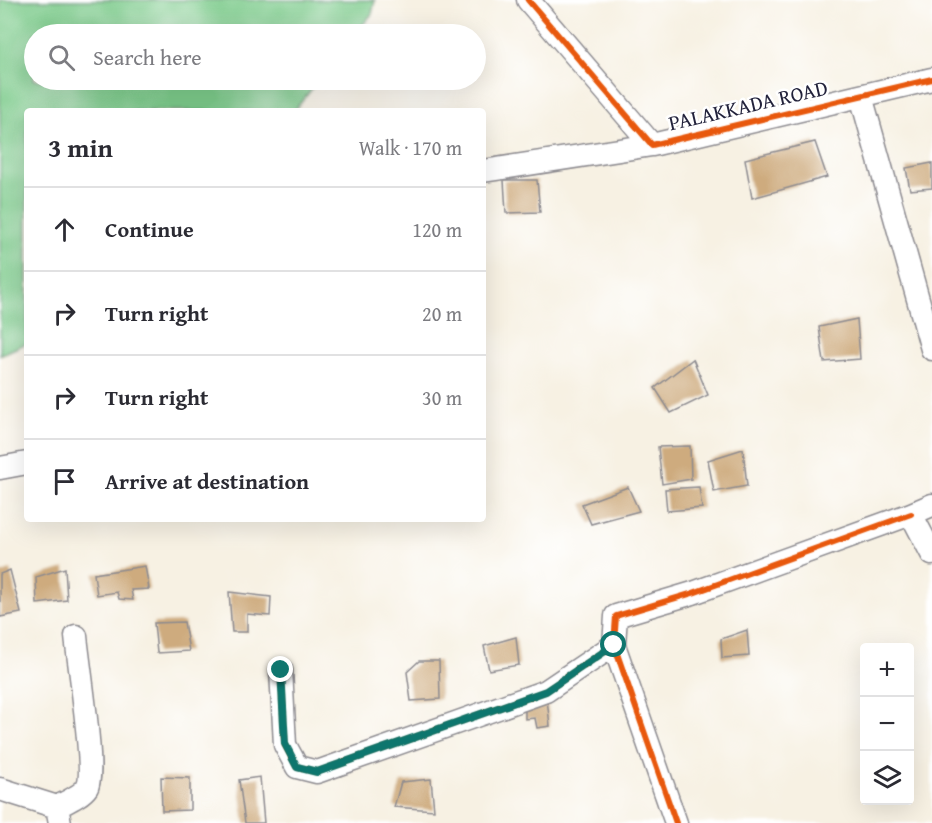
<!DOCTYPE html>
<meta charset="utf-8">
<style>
:root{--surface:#fff;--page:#f7f7f7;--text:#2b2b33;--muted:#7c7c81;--line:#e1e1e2}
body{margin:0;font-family:"Gentium Book Plus",serif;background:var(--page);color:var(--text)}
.controls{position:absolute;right:18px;bottom:18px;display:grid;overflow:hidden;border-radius:6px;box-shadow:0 6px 24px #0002}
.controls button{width:54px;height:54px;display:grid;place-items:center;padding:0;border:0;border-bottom:2px solid var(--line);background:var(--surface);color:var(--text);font:30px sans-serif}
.stop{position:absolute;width:18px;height:18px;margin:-14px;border:4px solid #0f766e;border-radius:50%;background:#fff}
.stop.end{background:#0f766e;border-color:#fff;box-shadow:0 2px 6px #0008}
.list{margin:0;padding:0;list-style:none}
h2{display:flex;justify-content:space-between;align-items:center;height:78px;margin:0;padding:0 24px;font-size:26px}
h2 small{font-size:20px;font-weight:400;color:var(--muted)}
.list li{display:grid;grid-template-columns:39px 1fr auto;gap:18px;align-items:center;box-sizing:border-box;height:84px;padding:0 24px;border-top:2px solid var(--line)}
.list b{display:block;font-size:22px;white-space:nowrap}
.list em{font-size:20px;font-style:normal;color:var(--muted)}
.icon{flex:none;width:33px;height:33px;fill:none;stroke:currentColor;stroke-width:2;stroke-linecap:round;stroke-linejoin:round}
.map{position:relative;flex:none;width:932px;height:823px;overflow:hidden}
.search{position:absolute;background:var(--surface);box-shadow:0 6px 24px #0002;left:24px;top:24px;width:462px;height:66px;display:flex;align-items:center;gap:15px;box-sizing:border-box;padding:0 21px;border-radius:33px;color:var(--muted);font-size:22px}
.panel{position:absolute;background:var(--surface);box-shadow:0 6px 24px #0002;left:24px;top:108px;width:462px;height:414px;border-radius:6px}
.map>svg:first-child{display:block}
</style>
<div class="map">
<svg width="932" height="823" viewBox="0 0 932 823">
<rect width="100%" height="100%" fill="#fff"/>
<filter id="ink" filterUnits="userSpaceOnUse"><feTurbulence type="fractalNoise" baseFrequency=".0167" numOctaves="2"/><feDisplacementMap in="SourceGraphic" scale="12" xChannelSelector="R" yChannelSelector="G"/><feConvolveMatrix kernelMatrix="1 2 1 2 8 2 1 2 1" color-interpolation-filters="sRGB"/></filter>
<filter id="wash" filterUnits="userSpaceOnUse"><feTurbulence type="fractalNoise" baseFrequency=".008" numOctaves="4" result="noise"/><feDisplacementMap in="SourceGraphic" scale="24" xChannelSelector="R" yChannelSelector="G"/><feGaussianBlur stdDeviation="1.35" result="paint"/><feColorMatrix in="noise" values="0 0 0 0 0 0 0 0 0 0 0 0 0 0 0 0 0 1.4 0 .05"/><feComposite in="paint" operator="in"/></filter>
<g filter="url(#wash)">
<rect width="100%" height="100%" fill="#f7f1e3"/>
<path fill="#7cca8a" stroke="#4f7662" stroke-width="1.5" d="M 0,0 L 375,0 L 372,14 L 355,34 L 34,34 L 34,80 L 319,80 L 294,111 L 27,111 L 27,343 L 0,355 Z"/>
<g id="blocks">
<path fill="#ceab7e" d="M 815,142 L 827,177 L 752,198 L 745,159 Z
M 932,163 L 932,188 L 910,190 L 906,168 Z
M 504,180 L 537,180 L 540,212 L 506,213 Z
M 857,319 L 860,359 L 824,362 L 819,327 Z
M 693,359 L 708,395 L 671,413 L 655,388 Z
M 690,446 L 691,479 L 662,484 L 658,447 Z
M 743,449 L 747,486 L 714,492 L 708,460 Z
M 628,487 L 639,511 L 591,524 L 582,504 Z
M 699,487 L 702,508 L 667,511 L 665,489 Z
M 145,566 L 149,589 L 131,590 L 133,600 L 119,599 L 117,592 L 97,595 L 94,574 Z
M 65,568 L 67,600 L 37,604 L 36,577 Z
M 10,570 L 21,613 L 0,617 L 0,574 Z
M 229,592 L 271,597 L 270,616 L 247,614 L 247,632 L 232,632 Z
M 184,622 L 189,651 L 157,653 L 154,623 Z
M 747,630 L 749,656 L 722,658 L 721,639 Z
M 516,637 L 519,665 L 489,670 L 484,646 Z
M 419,661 L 439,661 L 440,699 L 411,701 L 407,672 Z
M 546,690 L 550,726 L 537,728 L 535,718 L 525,719 L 525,698 Z
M 161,777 L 190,778 L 190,810 L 162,811 Z
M 260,777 L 264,823 L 245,823 L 239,780 Z
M 431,779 L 434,810 L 394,807 L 401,782 Z"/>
</g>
</g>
<g filter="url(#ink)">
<use href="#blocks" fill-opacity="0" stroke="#8c8a8f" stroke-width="1.5"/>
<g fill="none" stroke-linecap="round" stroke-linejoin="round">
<g stroke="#8c8a8f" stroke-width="25">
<path id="minor" d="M 528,0 L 652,145 L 932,79
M 861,96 L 932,349
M 483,171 L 652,145
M 0,468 L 27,463
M 932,505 L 911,514 L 932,554
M 281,670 L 285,745 L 297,767 L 317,772 L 546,691 L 614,645
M 0,789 L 57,807 L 60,823
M 57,807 C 66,802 82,795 87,787 C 96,773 78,659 76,636
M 676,823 L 614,645 L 616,616 L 693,593 L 911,514"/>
</g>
<use href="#minor" stroke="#fff" stroke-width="22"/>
<g stroke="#fff" stroke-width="10">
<path id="cycleway" d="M 528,0 L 652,145 L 932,79
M 281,670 L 285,745 L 297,767 L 317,772 L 546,691 L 614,645
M 676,823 L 614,645 L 616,616 L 693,593 L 911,514"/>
</g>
<use href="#cycleway" stroke="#e8590c" stroke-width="6"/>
</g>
</g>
<g fill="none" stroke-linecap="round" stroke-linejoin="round" filter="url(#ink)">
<path stroke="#0f766e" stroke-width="8" d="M 281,670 L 285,744 L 297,767 L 317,772 L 546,691 L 614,645"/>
</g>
<g text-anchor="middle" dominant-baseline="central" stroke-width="5" stroke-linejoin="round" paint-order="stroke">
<g font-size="21" fill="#22223b" stroke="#fff">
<text transform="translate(748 105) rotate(-13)">PALAKKADA ROAD</text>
</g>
</g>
</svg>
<div class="controls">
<button>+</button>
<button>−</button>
<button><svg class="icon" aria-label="layers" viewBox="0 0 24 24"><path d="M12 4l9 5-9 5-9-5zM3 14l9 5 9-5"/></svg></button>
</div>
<div class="stop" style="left:614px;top:645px"></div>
<div class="stop end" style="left:281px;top:670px"></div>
<div class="search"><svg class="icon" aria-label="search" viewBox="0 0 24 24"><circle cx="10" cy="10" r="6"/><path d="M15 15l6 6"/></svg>Search here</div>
<section class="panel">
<h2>3 min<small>Walk · 170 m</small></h2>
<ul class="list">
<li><svg class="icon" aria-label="ahead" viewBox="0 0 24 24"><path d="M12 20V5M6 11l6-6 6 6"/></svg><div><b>Continue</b></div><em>120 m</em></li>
<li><svg class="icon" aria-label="right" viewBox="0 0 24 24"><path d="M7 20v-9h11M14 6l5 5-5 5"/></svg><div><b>Turn right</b></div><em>20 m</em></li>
<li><svg class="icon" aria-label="right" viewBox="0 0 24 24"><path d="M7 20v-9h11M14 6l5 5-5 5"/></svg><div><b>Turn right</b></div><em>30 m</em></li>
<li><svg class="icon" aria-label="arrive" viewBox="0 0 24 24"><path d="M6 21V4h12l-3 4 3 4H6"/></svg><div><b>Arrive at destination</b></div></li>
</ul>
</section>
</div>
